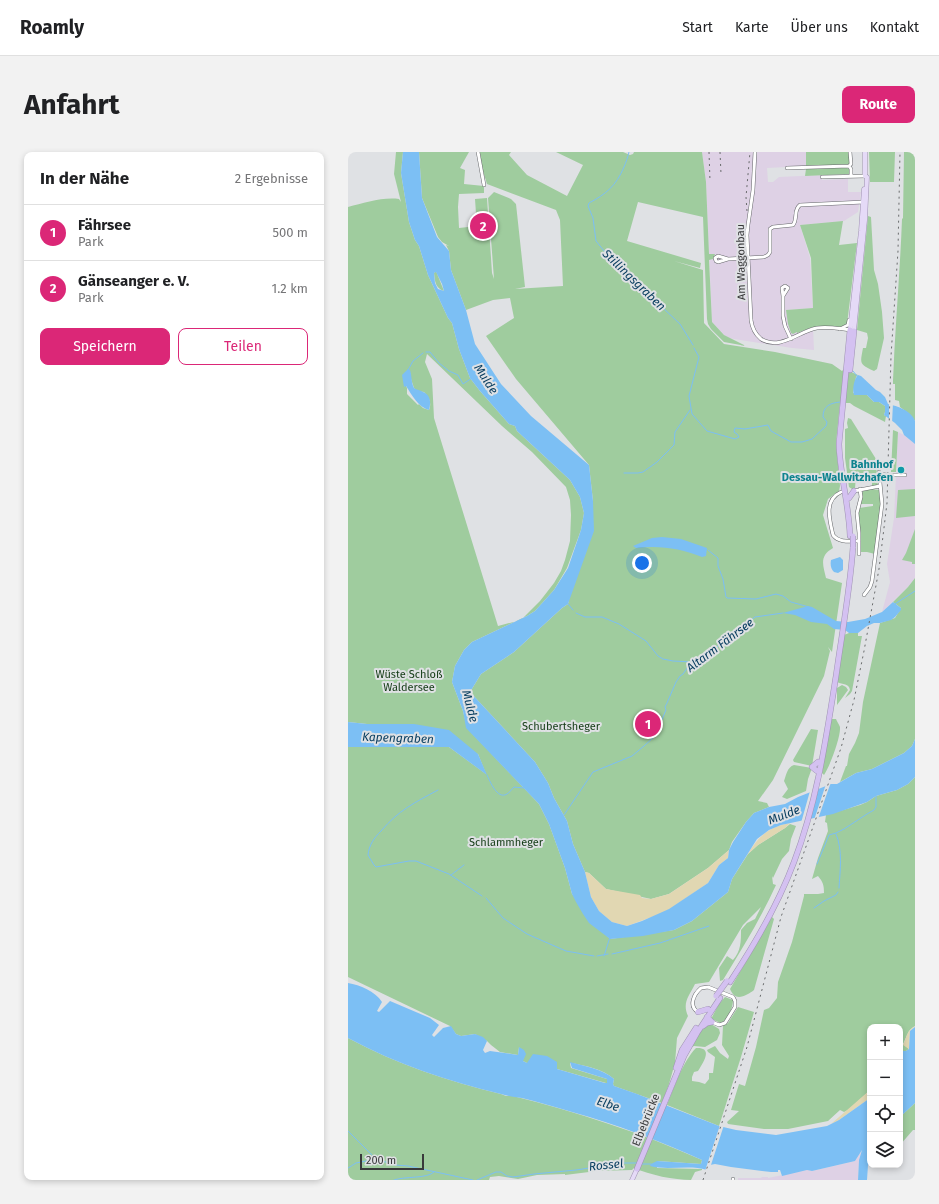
<!DOCTYPE html>
<html lang="de">
<meta charset="utf-8">
<style>
:root{--surface:#fff;--page:#f2f2f2;--text:#202124;--muted:#757577;--line:#e0e0e0;--accent:#db2777}
body{margin:0;font-family:"Fira Sans",sans-serif;background:var(--page);color:var(--text)}
.controls{position:absolute;right:12px;bottom:12px;display:grid;overflow:hidden;border-radius:8px;box-shadow:0 2px 6px #0003}
.controls button{width:36px;height:36px;display:grid;place-items:center;padding:0;border:0;border-bottom:1px solid var(--line);background:var(--surface);color:var(--text);font:20px sans-serif}
.scale{position:absolute;left:12px;bottom:10px;width:64px;box-sizing:border-box;padding-left:4px;border:2px solid #393a3b;border-top:0;font-size:11px;line-height:14px;white-space:nowrap;color:#393a3b;-webkit-text-stroke:3px #dfe1e4;paint-order:stroke}
.you{position:absolute;left:294px;top:411px;width:14px;height:14px;margin:-10px;border:3px solid #fff;border-radius:50%;background:#1a73e8;box-shadow:0 0 0 6px #1a73e833}
.badge{display:grid;place-items:center;width:26px;height:26px;border-radius:50%;background:var(--accent);color:#fff;font-size:13px;font-weight:700}
.pin{position:absolute;translate:-50% -50%;border:2px solid #fff;box-shadow:0 1px 4px #0006}
.list{margin:0;padding:0;list-style:none}
h2{display:flex;justify-content:space-between;align-items:center;height:52px;margin:0;padding:0 16px;font-size:17px}
h2 small{font-size:13px;font-weight:400;color:var(--muted)}
.list li{display:grid;grid-template-columns:26px 1fr auto;gap:12px;align-items:center;box-sizing:border-box;height:56px;padding:0 16px;border-top:1px solid var(--line)}
.list b{display:block;font-size:15px;white-space:nowrap}
.list p{margin:0;font-size:13px;white-space:nowrap;color:var(--muted)}
.list em{font-size:13px;font-style:normal;color:var(--muted)}
.actions{display:flex;gap:8px;padding:12px 16px}
.actions a{flex:1;padding:9px 0;border:1px solid var(--accent);border-radius:8px;text-align:center;font-size:14px;color:var(--accent)}
.actions .main{background:var(--accent);color:#fff}
.icon{flex:none;width:22px;height:22px;fill:none;stroke:currentColor;stroke-width:2;stroke-linecap:round;stroke-linejoin:round}
.map{position:relative;flex:none;width:567px;height:1028px;overflow:hidden;border-radius:8px}
header{display:flex;align-items:center;gap:24px;box-sizing:border-box;height:56px;padding:0 20px;background:var(--surface);border-bottom:1px solid var(--line)}
header strong{font-size:19px}
nav{display:flex;gap:22px;margin-inline-start:auto;font-size:14px}
.intro{display:flex;align-items:center;justify-content:space-between;box-sizing:border-box;height:96px;padding:0 24px}
h1{margin:0;font-size:28px}
.button{padding:10px 18px;border-radius:8px;background:var(--accent);color:#fff;font-size:14px;font-weight:700}
main{display:flex;gap:24px;padding:0 24px}
aside{flex:1;background:var(--surface);border-radius:8px;box-shadow:0 2px 6px #0003}
.map>svg:first-child{display:block}
</style>
<header>
<strong>Roamly</strong>
<nav><a>Start</a><a>Karte</a><a>Über uns</a><a>Kontakt</a></nav>
</header>
<div class="intro"><h1>Anfahrt</h1><a class="button">Route</a></div>
<main>
<aside>
<h2>In der Nähe<small>2 Ergebnisse</small></h2>
<ul class="list">
<li><span class="badge">1</span><div><b>Fährsee</b><p>Park</p></div><em>500 m</em></li>
<li><span class="badge">2</span><div><b>Gänseanger e. V.</b><p>Park</p></div><em>1.2 km</em></li>
</ul>
<div class="actions"><a class="main">Speichern</a><a>Teilen</a></div>
</aside>
<div class="map">
<svg width="567" height="1028" viewBox="0 0 567 1028">
<rect width="100%" height="100%" fill="#dfe1e4"/>
<path fill="#ded1e5" d="M 354,0 L 458,0 L 458,14 L 419,16 L 420,30 L 425,30 L 431,25 L 474,23 L 474,28 L 500,27 L 500,40 L 513,40 L 510,60 L 496,69 L 452,73 L 462,106 L 465,156 L 438,158 L 450,181 L 465,175 L 466,198 L 444,196 L 380,186 L 376,183 L 364,170 L 358,30 Z
M 550,280 L 556,283 L 567,292 L 567,426 L 560,435 L 534,460 L 542,430 L 539,412 L 546,366 Z
M 514,998 L 511,1008 L 510,1028 L 390,1028 L 390,1026 L 413,1026 L 414,1025 L 420,1025 L 420,1026 L 459,1018 L 464,1019 L 507,1009 Z"/>
<path fill="#9fcc9e" fill-rule="evenodd" d="M 48,0 L 55,0 L 53,21 L 61,70 L 67,88 L 71,94 L 80,123 L 100,166 L 104,171 L 111,197 L 122,226 L 132,239 L 161,272 L 167,274 L 169,279 L 222,328 L 232,345 L 236,361 L 233,378 L 219,416 L 206,438 L 187,459 L 179,464 L 124,490 L 116,498 L 107,514 L 104,530 L 115,559 L 119,576 L 191,652 L 201,672 L 217,716 L 224,742 L 262,787 L 326,778 L 344,769 L 380,740 L 384,727 L 400,702 L 410,693 L 437,676 L 442,672 L 448,674 L 443,687 L 441,699 L 434,707 L 425,726 L 424,724 L 425,732 L 428,733 C 413,766 394,797 375,828 L 372,829 L 371,816 L 379,804 L 385,808 C 393,799 393,789 393,778 L 399,771 L 407,767 L 413,755 L 395,773 L 361,830 L 347,832 C 341,844 334,851 340,864 L 329,886 L 327,911 L 321,932 L 314,951 L 266,934 L 265,932 L 266,927 C 255,917 235,913 222,911 L 223,916 L 259,927 L 259,931 L 258,931 L 209,917 L 179,911 L 175,909 L 171,895 L 170,903 L 152,900 L 143,893 L 139,889 L 127,882 L 113,884 L 108,882 L 102,874 L 0,825 L 0,595 L 101,595 L 138,622 L 130,602 L 19,572 L 0,570 L 0,55 C 16,51 34,45 51,47 L 53,50 L 46,22 ZM 79,202 L 154,274 L 184,300 L 218,335 L 222,348 L 223,363 L 222,389 L 217,408 L 213,419 L 206,431 L 192,449 L 173,468 L 150,474 L 86,266 L 84,227 L 77,210 ZM 63,221 L 63,227 L 66,236 L 69,239 L 76,240 C 81,246 84,250 81,258 L 75,256 L 71,252 L 70,253 L 59,242 L 59,236 L 58,234 Z
M 71,0 L 121,0 L 112,16 L 117,18 L 116,32 L 136,34 L 136,41 L 111,42 L 110,55 L 111,76 L 129,74 L 129,76 L 127,47 L 139,46 L 144,121 L 146,127 L 140,46 L 146,40 L 163,47 L 168,52 L 177,135 L 167,137 L 215,134 L 212,68 L 208,58 L 139,32 L 134,16 L 132,0 L 163,0 L 161,3 L 179,23 L 219,44 L 235,13 L 208,0 L 275,0 L 282,3 L 285,2 L 286,0 L 354,0 L 358,30 L 361,102 L 367,102 L 365,107 L 361,108 L 364,170 L 376,183 L 398,194 L 376,190 L 363,177 L 360,172 L 359,167 L 355,65 L 290,50 L 279,89 L 353,111 L 352,116 L 326,109 L 355,118 L 356,171 L 376,192 L 427,200 L 484,212 L 494,219 L 496,217 L 510,223 L 508,225 L 505,241 L 519,243 L 526,250 L 531,250 L 537,254 L 537,260 L 536,263 L 538,264 L 537,270 L 506,254 L 502,251 L 492,251 L 488,291 L 492,334 L 491,339 L 480,347 L 475,363 L 485,396 C 471,404 475,413 478,426 L 494,431 L 484,500 L 480,495 L 482,499 L 476,524 L 425,628 L 410,649 L 419,651 L 421,655 L 406,661 L 398,670 L 384,690 L 381,698 L 360,716 L 321,742 L 303,747 L 258,737 L 241,721 L 237,720 L 225,692 L 219,669 L 206,646 L 200,631 L 187,610 L 122,540 L 133,522 L 166,500 L 214,456 L 220,452 L 245,349 L 241,313 L 168,227 L 138,184 L 166,166 L 162,146 L 145,148 L 118,158 L 103,118 L 101,99 L 98,93 L 101,94 L 94,90 L 90,85 L 74,46 Z
M 458,0 L 501,0 L 502,11 L 501,13 L 458,14 Z
M 521,0 L 547,0 L 546,30 L 522,30 Z
M 556,0 L 567,0 L 567,269 L 560,261 L 552,255 L 551,249 L 547,248 L 547,232 L 545,232 L 545,229 C 547,175 552,121 554,67 L 555,66 Z
M 497,15 L 501,17 L 501,22 L 457,24 L 458,17 Z
M 520,64 L 523,65 L 526,118 L 530,132 L 534,160 L 536,186 L 529,217 L 526,219 C 511,212 512,212 515,196 L 518,196 L 520,186 L 519,181 L 509,178 Z
M 495,69 L 491,93 L 509,91 L 499,172 L 493,175 L 465,175 L 449,181 L 449,180 L 445,182 L 443,181 L 440,172 L 438,158 L 465,156 L 463,106 L 452,73 Z
M 88,119 L 96,139 C 87,136 87,129 86,121 Z
M 500,266 L 503,267 L 528,307 C 525,315 533,324 529,334 L 524,334 L 524,322 L 508,322 L 507,337 L 504,337 L 501,335 L 497,306 L 497,277 L 500,276 L 499,271 Z
M 545,278 L 550,280 L 548,320 L 543,320 Z
M 524,337 L 531,338 L 533,352 L 527,402 L 519,400 L 512,400 L 513,382 L 510,361 L 511,356 L 525,354 L 525,352 L 512,352 L 514,341 L 516,338 Z
M 567,337 L 567,364 L 548,366 L 550,338 Z
M 567,377 L 567,412 L 564,412 L 564,410 L 554,408 L 558,401 Z
M 567,426 L 567,587 L 564,594 L 556,601 L 524,617 L 508,621 L 492,630 L 498,614 L 499,614 L 501,602 L 507,591 L 511,581 L 515,550 L 532,471 L 547,466 L 553,456 L 545,450 L 560,435 Z
M 501,481 L 510,481 L 510,484 L 514,484 L 504,539 L 502,542 L 497,546 L 502,538 C 501,531 495,533 489,530 L 496,483 Z
M 494,533 L 498,535 L 500,538 L 489,553 L 489,536 Z
M 483,567 L 488,567 C 489,570 491,572 492,575 C 493,585 481,616 476,623 L 474,621 Z
M 463,577 L 470,578 L 464,614 L 446,610 L 445,608 Z
M 446,613 L 464,616 L 460,627 L 458,639 L 439,647 L 434,645 L 440,637 L 436,629 C 438,624 439,615 446,613 Z
M 567,625 L 567,874 C 559,878 559,885 555,892 L 561,897 L 558,899 L 552,901 L 552,875 L 522,875 L 522,938 L 502,957 L 496,960 L 492,958 L 480,969 L 440,977 L 416,977 L 380,972 L 379,970 L 391,959 L 383,958 L 391,932 L 397,934 L 408,895 L 416,858 L 421,856 L 429,846 L 430,830 L 444,790 L 456,744 L 456,742 L 470,742 L 476,741 C 476,733 475,730 470,724 L 464,727 L 470,706 L 480,679 L 479,671 L 477,670 L 478,663 L 512,653 L 519,650 L 528,644 L 549,638 L 560,632 Z
M 424,765 L 426,767 L 406,838 C 401,842 391,848 386,843 C 385,843 382,837 382,837 Z
M 377,845 L 385,848 C 385,856 380,867 373,871 L 363,867 L 371,852 Z
M 390,855 L 406,860 L 393,905 L 371,974 L 319,953 C 326,936 335,909 348,896 C 366,895 355,911 350,919 L 346,920 L 344,925 L 344,929 L 351,930 L 357,932 L 361,927 L 361,921 L 365,921 L 367,905 L 360,900 L 359,898 L 367,894 L 372,901 L 380,907 L 381,904 L 374,893 L 375,874 L 380,871 Z
M 363,872 L 371,877 L 372,881 L 369,888 L 357,895 L 346,894 L 342,896 C 347,888 353,875 363,872 Z
M 0,886 C 48,912 100,929 153,942 L 158,944 L 165,944 C 230,960 293,981 354,1008 L 353,1012 L 309,1009 L 309,1016 L 354,1017 L 354,1018 L 347,1020 L 343,1028 C 326,1028 302,1023 286,1016 L 284,1018 L 249,1019 L 217,1023 L 217,1022 L 189,1023 L 170,1027 L 157,1025 L 151,1024 L 142,1025 L 141,1028 L 0,1028 Z
M 567,951 L 567,978 L 565,978 L 552,993 L 552,965 Z"/>
<path fill="#e1d7b2" d="M 442,671 L 437,676 L 410,693 L 400,702 C 410,684 421,675 442,671 Z
M 381,698 L 380,706 L 371,713 L 360,731 L 322,757 L 312,762 L 279,774 L 264,770 L 251,759 L 243,745 L 237,720 L 241,721 L 258,737 L 292,743 L 294,746 L 303,747 L 321,742 L 360,716 Z
M 567,874 L 562,879 L 561,897 L 555,893 C 559,885 559,878 567,874 Z
M 522,938 L 522,946 L 491,968 L 483,972 Z"/>
<path fill="#7cbff4" fill-rule="evenodd" d="M 55,0 L 71,0 L 74,46 L 89,85 L 101,99 L 103,118 L 118,158 L 127,192 L 153,232 L 183,264 L 241,313 L 245,349 L 246,379 L 220,452 L 214,456 L 166,500 L 133,522 L 122,540 L 187,610 L 200,631 L 206,646 L 219,669 L 225,692 L 237,720 L 243,745 L 251,759 L 264,770 L 279,774 L 294,769 L 321,757 L 360,731 L 371,713 L 380,706 L 381,698 L 385,690 L 398,670 L 406,661 L 421,655 L 437,652 L 450,645 L 483,632 L 489,632 L 508,621 L 524,617 L 556,601 L 564,594 L 567,587 L 567,625 L 560,632 L 549,638 L 528,644 L 519,650 L 485,662 L 433,673 L 421,678 L 409,687 L 384,727 L 380,740 L 344,769 L 326,778 L 295,784 L 262,787 L 241,771 L 235,762 L 228,750 L 224,742 L 217,716 L 201,672 L 191,652 L 118,576 L 115,559 L 104,530 L 107,514 L 116,498 L 124,490 L 179,464 L 187,459 L 206,438 L 220,416 L 233,378 L 236,361 L 232,345 L 222,328 L 169,279 L 167,274 L 161,272 L 132,239 L 122,226 L 111,197 L 104,171 L 100,166 L 80,123 L 71,94 L 67,88 L 61,70 L 53,21 ZM 88,120 L 94,132 L 96,139 L 90,137 L 87,131 L 86,121 Z
M 60,217 L 62,218 C 64,224 63,230 66,236 C 69,238 72,238 75,240 C 83,243 83,251 81,258 C 70,255 64,243 58,234 L 56,235 L 54,223 Z
M 510,223 L 513,224 L 528,238 L 532,240 L 537,245 L 540,252 C 549,254 564,259 567,269 C 567,274 567,287 567,292 L 556,283 L 554,278 L 547,271 L 536,263 L 537,260 L 537,254 L 531,250 L 526,250 L 519,243 L 506,243 C 504,238 506,227 510,223 Z
M 314,385 L 333,387 L 359,396 L 358,404 L 354,405 C 333,396 310,393 288,396 L 285,394 L 304,386 Z
M 492,405 L 495,408 L 495,418 L 490,421 L 486,420 C 483,417 482,413 483,408 Z
M 545,450 L 553,456 L 553,458 L 547,465 L 543,468 L 532,471 L 526,471 L 519,474 L 510,481 L 501,481 L 497,478 L 486,477 L 479,472 L 463,470 L 447,463 L 435,461 L 460,454 L 464,455 L 488,469 L 500,470 L 517,467 L 534,460 Z
M 0,570 L 19,572 L 66,572 L 101,578 L 130,602 L 139,623 L 101,595 L 0,595 Z
M 0,831 C 12,833 27,839 34,850 L 29,859 L 31,860 L 42,849 L 82,866 L 91,873 L 84,883 L 86,885 L 95,876 L 103,874 L 108,882 L 113,884 L 127,882 L 135,885 L 139,889 L 135,898 L 137,901 L 142,899 L 170,903 L 171,895 L 176,898 L 178,902 L 175,909 L 179,911 L 185,902 L 199,904 L 209,910 L 209,917 L 257,931 L 259,931 L 259,927 L 224,916 L 222,910 C 236,914 255,917 266,927 L 265,932 L 266,934 L 289,942 L 371,974 L 388,978 L 428,983 L 479,974 L 491,968 L 522,946 L 522,1009 L 520,1013 L 519,1028 L 510,1028 L 511,1008 L 514,998 L 507,1009 L 464,1019 L 459,1018 L 434,1024 L 432,1018 L 430,1018 L 430,1020 L 423,1020 L 383,1015 L 367,1012 L 362,1013 L 359,1018 C 341,1012 321,1019 302,1014 L 303,1012 L 309,1009 L 353,1012 L 354,1008 C 312,989 268,972 224,960 C 207,955 191,950 174,946 C 166,945 160,944 153,942 C 100,929 48,912 0,886 Z
M 567,875 L 567,951 L 552,965 L 552,902 L 554,899 L 558,899 L 561,897 L 562,879 Z"/>
<path fill="#dfe1e4" d="M 541,250 L 545,251 L 544,271 L 541,269 Z
M 483,630 L 470,667 L 466,668 L 478,632 Z
M 471,635 L 462,669 L 453,671 L 462,639 Z
M 372,973 L 376,973 L 361,1019 L 357,1019 Z"/>
<g fill="none" stroke-linecap="round" stroke-linejoin="round">
<path stroke="#7cbff4" stroke-width="1" d="M 281,0 C 280,5 278,10 276,15 C 268,34 258,42 241,51 L 240,54 L 245,66 L 248,89 L 261,105 L 332,172 L 345,193
M 346,196 L 351,205 L 341,244 L 344,262 L 359,279 L 387,287 L 391,285 L 389,282 L 386,280 L 387,276 L 397,277 L 420,273 L 423,279 L 443,290 L 454,290 L 464,287 L 478,274 L 479,270 L 475,265 C 475,254 482,251 492,250
M 78,200 L 82,200 L 91,211 L 101,219 L 110,223 L 115,232 L 124,226
M 60,218 L 65,209 L 75,201
M 505,219 L 509,224
M 276,321 L 290,321 L 295,320 L 309,310 L 326,293 L 327,280 L 342,258
M 360,398 L 370,406 L 370,414 L 375,427 L 378,445 L 379,446 L 408,447 L 428,442 L 435,444 L 443,450 L 461,455
M 220,452 L 225,458
M 547,452 L 567,439
M 228,461 L 237,465 L 254,465 L 271,472 L 298,489 L 310,504 L 315,507 L 325,509 L 344,510
M 139,623 C 142,629 149,648 159,642 C 161,641 164,637 166,635 L 176,636
M 90,638 C 66,651 51,658 33,679 C 26,686 21,693 20,703 L 26,713 L 28,715 L 61,709 L 68,709 L 101,722 L 134,744
M 216,663 L 245,620 L 284,604 L 296,594 L 307,584 L 318,558 L 317,555 L 319,551 L 328,530 L 332,524 L 335,522 L 342,512 L 368,496 L 377,486 L 396,474 L 407,465 L 435,461
M 488,682 C 495,698 492,719 491,736
M 469,712 L 481,683 L 488,681 L 496,677 L 519,662 L 526,658 L 528,655 L 528,644
M 103,723 L 116,713
M 138,746 L 155,766 L 179,782 L 218,799 L 246,804
M 466,756 L 476,749 L 488,743 L 490,740
M 264,802 L 312,791 L 361,774
M 249,804 L 260,802
M 256,804 L 262,785
M 0,979 L 28,1007
M 294,1012 L 303,1012
M 0,1016 L 8,1011 L 28,1007 L 47,1013 L 60,1014 L 125,1028
M 46,1028 C 57,1024 79,1027 86,1020
M 129,1028 L 148,1020 L 153,1020 L 159,1024 L 165,1025 L 186,1022 L 228,1018 L 274,1011 L 289,1011"/>
<g stroke="#65676a" stroke-width="4">
<path id="minor" d="M 130,0 L 136,33
M 407,0 L 405,38 L 400,73 L 399,83 L 403,168 C 404,176 407,182 413,187 C 432,199 451,179 469,176 C 480,174 492,177 503,178
M 502,0 L 503,12 L 501,14 L 503,17 L 503,24
M 439,16 L 501,14
M 474,25 L 517,24
M 380,107 L 370,110 L 368,109 L 367,106 L 370,104 L 380,107 L 416,105 L 420,103 L 422,100 L 422,77 L 425,75 L 445,73 C 450,67 445,58 452,53 L 516,50
M 435,144 L 434,136 L 437,134 L 440,136 L 435,144 L 435,164 L 437,174 L 443,187
M 492,177 L 500,173 L 501,168
M 531,322 L 539,323
M 543,323 L 557,323
M 506,339 L 532,334
M 493,340 C 475,348 482,369 485,383 C 491,391 502,389 511,389
M 511,402 L 511,381 L 509,361 L 513,345 L 512,337
M 516,443 L 522,435 L 524,429 L 534,352 L 531,320
M 350,860 C 340,854 346,842 353,836 L 360,835 L 385,845 L 387,849 L 387,855 L 377,871 L 371,873 L 364,870
M 385,1028 L 385,1027"/>
</g>
<g stroke="#9e92b1" stroke-width="5">
<path id="major" d="M 502,178 L 513,79 L 516,37
M 506,179 L 517,68 L 519,25 L 517,24 L 517,0
M 284,1028 L 289,1017"/>
</g>
<g stroke="#9e92b1" stroke-width="6">
<path id="highway" d="M 502,218 L 506,179
M 501,346 L 506,339
M 502,384 C 501,353 492,323 491,292 L 502,178
M 469,619 L 464,615 L 470,610
M 382,830 C 407,792 430,753 446,710 C 469,650 478,587 488,524 C 494,481 502,438 505,395
M 350,860 L 360,857
M 355,874 L 359,871 L 364,870 L 359,865
M 328,916 L 334,898 L 348,876
M 289,1017 L 336,904 L 349,881 L 372,846"/>
</g>
<use href="#minor" stroke="#fff" stroke-width="3"/>
<use href="#major" stroke="#e5daf7" stroke-width="4"/>
<use href="#highway" stroke="#d4c1f1" stroke-width="5"/>
<path stroke="#696b6c" stroke-width="1" stroke-dasharray="2 4" stroke-linecap="butt" d="M 361,0 L 362,29
M 372,0 L 373,22
M 399,59 L 398,45 L 402,0
M 355,1028 L 399,895 L 433,765 L 493,596 L 506,548 L 516,499 L 531,417 L 539,351 L 543,204 L 550,99 L 552,0"/>
<g stroke="#9e92b1" stroke-width="6" stroke-linecap="butt">
<path id="highway-bridge" d="M 505,395 L 505,384
M 368,844 L 379,829"/>
</g>
<use href="#highway-bridge" stroke="#d4c1f1" stroke-width="5"/>
</g>
<circle fill="#0f9aa8" stroke="#dfe1e4" stroke-width="1.5" cx="553" cy="318" r="4"/>
<g text-anchor="middle" dominant-baseline="central" stroke-width="4" stroke-linejoin="round" paint-order="stroke">
<g font-size="11" fill="#393a3b" stroke="#dfe1e4">
<text transform="translate(393 110) rotate(-91)">Am Waggonbau</text>
<text transform="translate(298 968) rotate(-68)">Elbebrücke</text>
</g>
<g font-size="11" font-weight="bold" fill="#0d838f" stroke="#dfe1e4" text-anchor="end">
<text x="545" y="312">Bahnhof<tspan x="545" dy="13">Dessau-Wallwitzhafen</tspan></text>
</g>
<g font-size="11" fill="#133b15" stroke="#dfe1e4">
<text x="61" y="522">Wüste Schloß<tspan x="61" dy="13">Waldersee</tspan></text>
<text x="213" y="574">Schubertsheger</text>
<text x="158" y="690">Schlammheger</text>
</g>
<g font-size="12" font-style="italic" fill="#093e60" stroke="#dfe1e4">
<text transform="translate(286 128) rotate(44)">Stillingsgraben</text>
<text transform="translate(138 227) rotate(57)">Mulde</text>
<text transform="translate(372 493) rotate(-37)">Altarm Fährsee</text>
<text transform="translate(122 554) rotate(75)">Mulde</text>
<text transform="translate(50 586) rotate(2)">Kapengraben</text>
<text transform="translate(436 663) rotate(-21)">Mulde</text>
<text transform="translate(260 952) rotate(18)">Elbe</text>
<text transform="translate(258 1013) rotate(-6)">Rossel</text>
</g>
</g>
</svg>
<div class="controls">
<button>+</button>
<button>−</button>
<button><svg class="icon" aria-label="locate" viewBox="0 0 24 24"><circle cx="12" cy="12" r="6"/><path d="M12 2v4M12 18v4M2 12h4M18 12h4"/></svg></button>
<button><svg class="icon" aria-label="layers" viewBox="0 0 24 24"><path d="M12 4l9 5-9 5-9-5zM3 14l9 5 9-5"/></svg></button>
</div>
<div class="scale">200 m</div>
<div class="you"></div>
<div class="pin badge" style="left:300px;top:572px">1</div>
<div class="pin badge" style="left:135px;top:74px">2</div>
</div>
</main>
